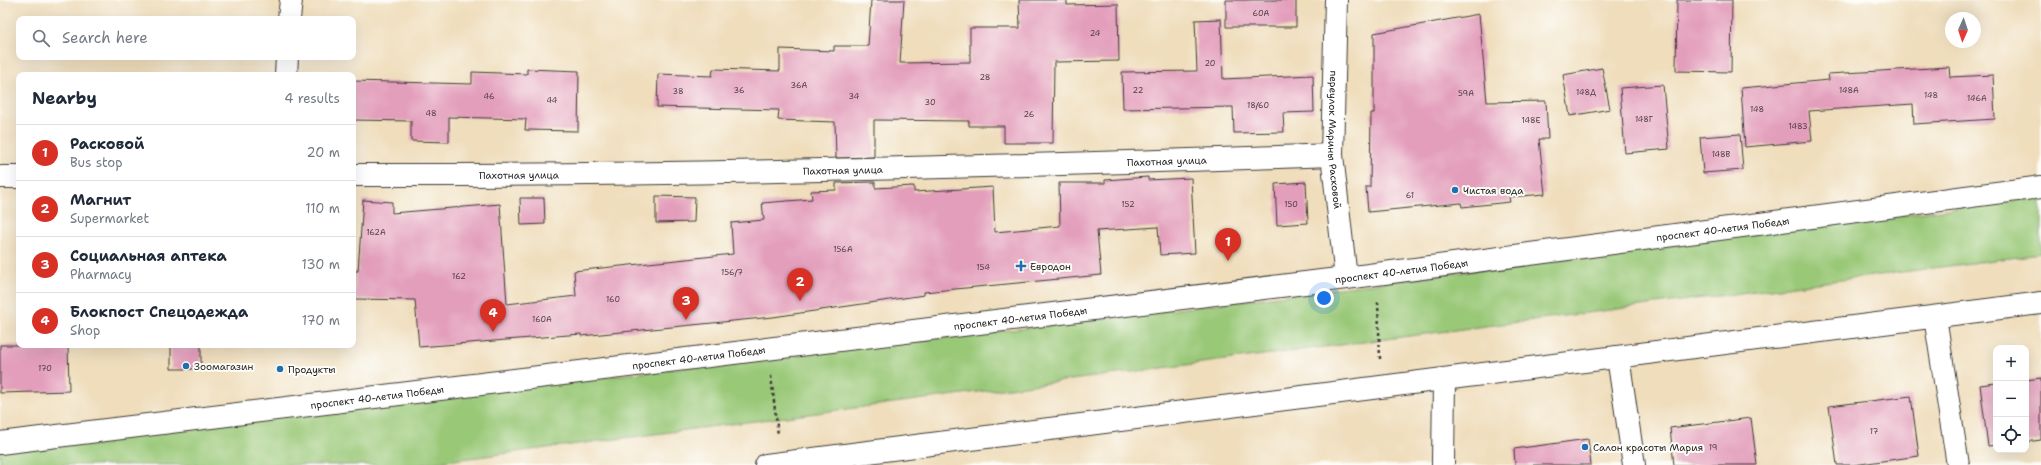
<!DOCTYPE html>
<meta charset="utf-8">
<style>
:root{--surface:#fff;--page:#f6f6f7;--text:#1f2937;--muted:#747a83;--line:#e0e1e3;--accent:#d93025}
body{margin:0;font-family:"Shantell Sans",sans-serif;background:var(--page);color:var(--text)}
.controls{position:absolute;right:12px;bottom:12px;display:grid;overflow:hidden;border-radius:8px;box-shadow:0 4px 16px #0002}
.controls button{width:36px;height:36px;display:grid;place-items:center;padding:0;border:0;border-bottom:1px solid var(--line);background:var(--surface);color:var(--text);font:20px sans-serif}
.compass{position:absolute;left:1945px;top:12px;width:36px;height:36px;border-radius:50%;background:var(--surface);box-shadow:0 4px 16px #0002;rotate:183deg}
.you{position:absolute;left:1324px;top:298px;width:14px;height:14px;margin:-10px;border:3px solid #fff;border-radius:50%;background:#1a73e8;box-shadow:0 0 0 6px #1a73e833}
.badge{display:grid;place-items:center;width:26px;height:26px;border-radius:50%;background:var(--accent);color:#fff;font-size:13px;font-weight:700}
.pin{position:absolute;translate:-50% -33px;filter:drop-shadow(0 1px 2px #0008)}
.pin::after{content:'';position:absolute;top:21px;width:14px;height:12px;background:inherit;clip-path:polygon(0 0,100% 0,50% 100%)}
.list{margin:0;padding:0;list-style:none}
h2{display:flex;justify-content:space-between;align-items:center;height:52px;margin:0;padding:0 16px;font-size:17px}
h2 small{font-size:13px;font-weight:400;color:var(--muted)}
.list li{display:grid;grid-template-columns:26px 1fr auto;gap:12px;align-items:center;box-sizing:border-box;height:56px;padding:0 16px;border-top:1px solid var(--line)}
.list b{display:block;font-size:15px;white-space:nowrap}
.list p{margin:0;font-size:13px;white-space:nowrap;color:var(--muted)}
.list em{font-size:13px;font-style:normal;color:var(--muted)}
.icon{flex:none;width:22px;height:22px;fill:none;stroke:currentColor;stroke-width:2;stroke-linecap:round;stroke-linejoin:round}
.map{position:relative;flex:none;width:2041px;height:465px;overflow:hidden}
.search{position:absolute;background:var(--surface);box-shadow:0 4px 16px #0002;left:16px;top:16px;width:340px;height:44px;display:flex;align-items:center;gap:10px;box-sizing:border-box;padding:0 14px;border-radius:8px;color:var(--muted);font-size:15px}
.panel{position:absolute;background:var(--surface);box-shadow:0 4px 16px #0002;left:16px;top:72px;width:340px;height:276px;border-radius:8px}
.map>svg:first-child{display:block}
</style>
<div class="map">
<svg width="2041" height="465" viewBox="0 0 2041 465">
<rect width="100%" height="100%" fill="#fdfcf7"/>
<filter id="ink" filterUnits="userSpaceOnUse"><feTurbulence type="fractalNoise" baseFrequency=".025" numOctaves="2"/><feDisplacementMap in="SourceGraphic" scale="8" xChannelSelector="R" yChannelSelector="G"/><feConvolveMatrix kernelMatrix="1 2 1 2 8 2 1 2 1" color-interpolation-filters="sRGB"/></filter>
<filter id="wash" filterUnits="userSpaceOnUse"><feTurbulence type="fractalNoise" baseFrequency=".012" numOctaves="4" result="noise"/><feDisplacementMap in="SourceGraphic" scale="16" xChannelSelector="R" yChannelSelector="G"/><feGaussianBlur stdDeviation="0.9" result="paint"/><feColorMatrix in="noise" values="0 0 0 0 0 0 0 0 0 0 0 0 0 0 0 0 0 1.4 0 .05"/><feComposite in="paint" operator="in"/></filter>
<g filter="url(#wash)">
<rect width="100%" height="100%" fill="#efddbb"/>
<path fill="#99c877" stroke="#5a724a" d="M 2041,197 L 2041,254 L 416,465 L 0,465 L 0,447 L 1062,324 Z"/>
<g id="blocks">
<path fill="#e39ebb" d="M 871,0 L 904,0 L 900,63 L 970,62 L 970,28 L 1020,28 L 1019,0 L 1067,0 L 1067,5 L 1118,4 L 1119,61 L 1054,62 L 1053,143 L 1004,143 L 1004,126 L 969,126 L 969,121 L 874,120 L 874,157 L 836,158 L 835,122 L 778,120 L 779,110 L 657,107 L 658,74 L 712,76 L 713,69 L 780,71 L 780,49 L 834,51 L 834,46 L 868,46 Z
M 1226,0 L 1296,0 L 1296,27 L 1226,27 Z
M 1677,0 L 1732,0 L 1731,72 L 1676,71 Z
M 1479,14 L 1487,102 L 1546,101 L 1548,139 L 1539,139 L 1545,194 L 1509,197 L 1510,202 L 1462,207 L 1461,203 L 1368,212 L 1366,187 L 1370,187 L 1371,113 L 1374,113 L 1374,33 Z
M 1221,19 L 1223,79 L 1313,75 L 1314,112 L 1283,113 L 1284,132 L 1234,133 L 1233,107 L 1123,109 L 1122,72 L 1197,71 L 1195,20 Z
M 1949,67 L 1950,77 L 1993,75 L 1995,119 L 1914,124 L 1913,104 L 1809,111 L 1812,141 L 1745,147 L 1741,88 L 1829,80 L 1828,74 Z
M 1602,68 L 1610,109 L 1570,116 L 1563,75 Z
M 527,69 L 579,71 L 578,131 L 525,130 L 526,119 L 449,117 L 449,142 L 411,141 L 411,121 L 353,120 L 353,81 L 472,84 L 472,72 L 527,74 Z
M 1663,85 L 1669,149 L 1625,153 L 1620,88 Z
M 1740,134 L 1743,170 L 1703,173 L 1700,137 Z
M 1148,177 L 1148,180 L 1191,178 L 1195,253 L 1160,255 L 1158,227 L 1097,231 L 1101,275 L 924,292 L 924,295 L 773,317 L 581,336 L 581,334 L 419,347 L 415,300 L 355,299 L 355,271 L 358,271 L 363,200 L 392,202 L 392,213 L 500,204 L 507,304 L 576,296 L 574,271 L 733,254 L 731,223 L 764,220 L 762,203 L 812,199 L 811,191 L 836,190 L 836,183 L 875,182 L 875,188 L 914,186 L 914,192 L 993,187 L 995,232 L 1060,226 L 1059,183 L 1105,183 L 1105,180 Z
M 1306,182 L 1308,223 L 1277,225 L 1275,184 Z
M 656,196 L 695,197 L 694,222 L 656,223 Z
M 520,198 L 544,198 L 545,224 L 521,225 Z
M 0,345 L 68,345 L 69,391 L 0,393 Z
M 171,345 L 201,345 L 201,369 L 171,369 Z
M 2041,378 L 2041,440 L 2026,442 L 2026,380 Z
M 1996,383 L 1996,445 L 1988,446 L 1980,385 Z
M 1911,396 L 1919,456 L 1853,465 L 1837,465 L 1829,406 Z
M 1751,418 L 1757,465 L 1674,465 L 1670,428 Z
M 1588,439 L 1591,465 L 1515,465 L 1514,449 Z"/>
</g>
</g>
<g filter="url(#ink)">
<use href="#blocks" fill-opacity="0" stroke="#3c3934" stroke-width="1"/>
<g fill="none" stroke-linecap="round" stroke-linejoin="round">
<g stroke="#3c3934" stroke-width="24">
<g id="minor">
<path id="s1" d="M 1336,0 L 1332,155 L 1346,278"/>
<path d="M 289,19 L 291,0"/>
<path d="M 286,75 L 287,57"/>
<path id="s2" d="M 353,175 C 680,176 1006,167 1332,155"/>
<path d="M 0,177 L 19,177"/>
<path d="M 1935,317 L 1958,465"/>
<path d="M 1618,357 L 1634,465"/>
<path d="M 1443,465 L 1444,380"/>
</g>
</g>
<g stroke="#3c3934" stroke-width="24">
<g id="major">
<path id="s3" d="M 0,443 L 1346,278 L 2041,187"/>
<path d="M 766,465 L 2041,303"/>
</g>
</g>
<path stroke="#3c3934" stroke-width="2.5" stroke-dasharray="3 3" stroke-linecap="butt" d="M 1378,302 L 1380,359
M 771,376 L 778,435"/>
<use href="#minor" stroke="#fff" stroke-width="22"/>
<use href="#major" stroke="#fff" stroke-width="22"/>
</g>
</g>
<g fill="#1f6fb2" stroke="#fdfcf7" stroke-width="1.5">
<circle cx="1455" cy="190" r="4"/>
<path d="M1019 260h4v4h4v4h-4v4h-4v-4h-4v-4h4z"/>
<circle cx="186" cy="366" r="4"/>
<circle cx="280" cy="369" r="4"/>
<circle cx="1585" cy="447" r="4"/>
</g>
<g text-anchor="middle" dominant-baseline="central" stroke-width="4" stroke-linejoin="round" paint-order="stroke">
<g font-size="8" fill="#4e3c44">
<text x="1261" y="13">60А</text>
<text x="1095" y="33">24</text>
<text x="1210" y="63">20</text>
<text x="985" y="77">28</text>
<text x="799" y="85">36А</text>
<text x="739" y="90">36</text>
<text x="1138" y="90">22</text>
<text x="1849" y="90">148А</text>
<text x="678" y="91">38</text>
<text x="1586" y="92">148Д</text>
<text x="1466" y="93">59А</text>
<text x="1931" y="95">148</text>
<text x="489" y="96">46</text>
<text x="854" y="96">34</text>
<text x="1977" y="98">146А</text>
<text x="552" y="100">44</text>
<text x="930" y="102">30</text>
<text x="1258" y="105">18/60</text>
<text x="1757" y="109">148</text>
<text x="431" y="113">48</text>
<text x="1029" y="114">26</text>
<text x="1644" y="119">148Г</text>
<text x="1531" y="120">148Е</text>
<text x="1798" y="126">148З</text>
<text x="1721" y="154">148В</text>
<text x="1410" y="195">61</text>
<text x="1128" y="204">152</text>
<text x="1291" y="204">150</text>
<text x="376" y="232">162А</text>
<text x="843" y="249">156А</text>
<text x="983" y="267">154</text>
<text x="732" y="272">156/7</text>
<text x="459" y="276">162</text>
<text x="613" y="299">160</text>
<text x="542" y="319">160А</text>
<text x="45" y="368">170</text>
<text x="1874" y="431">17</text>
<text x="1713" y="447">19</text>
</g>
<g font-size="10" fill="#1c1c1c" stroke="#fdfcf7">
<text stroke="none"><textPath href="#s1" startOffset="140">переулок Марины Расковой</textPath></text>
<text stroke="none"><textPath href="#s2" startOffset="814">Пахотная улица</textPath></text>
<text stroke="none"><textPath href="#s2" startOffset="490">Пахотная улица</textPath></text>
<text stroke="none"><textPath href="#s2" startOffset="166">Пахотная улица</textPath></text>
<text stroke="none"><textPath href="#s3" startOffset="1736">проспект 40-летия Победы</textPath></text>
<text stroke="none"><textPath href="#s3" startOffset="1412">проспект 40-летия Победы</textPath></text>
<text stroke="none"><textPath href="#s3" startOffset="1028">проспект 40-летия Победы</textPath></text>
<text stroke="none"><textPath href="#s3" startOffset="704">проспект 40-летия Победы</textPath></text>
<text stroke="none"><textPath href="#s3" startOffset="380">проспект 40-летия Победы</textPath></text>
</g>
<g font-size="10" fill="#1c1c1c" stroke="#fdfcf7" text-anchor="start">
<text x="1463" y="190">Чистая вода</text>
<text x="1030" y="266">Евродон</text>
<text x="194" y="366">Зоомагазин</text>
<text x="288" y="369">Продукты</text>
<text x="1593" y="447">Салон красоты Мария</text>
</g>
</g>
</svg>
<div class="controls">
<button>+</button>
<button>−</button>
<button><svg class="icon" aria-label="locate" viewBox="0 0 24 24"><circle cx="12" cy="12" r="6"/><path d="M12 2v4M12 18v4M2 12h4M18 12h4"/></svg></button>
</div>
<svg class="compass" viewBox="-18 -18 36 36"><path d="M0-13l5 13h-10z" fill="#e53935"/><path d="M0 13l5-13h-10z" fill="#747a83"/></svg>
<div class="you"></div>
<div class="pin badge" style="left:1228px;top:261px">1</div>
<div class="pin badge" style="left:800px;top:301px">2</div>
<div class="pin badge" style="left:686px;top:320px">3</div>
<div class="pin badge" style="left:493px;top:332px">4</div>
<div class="search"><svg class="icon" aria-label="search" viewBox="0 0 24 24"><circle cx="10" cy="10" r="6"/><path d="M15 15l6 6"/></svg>Search here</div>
<section class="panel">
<h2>Nearby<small>4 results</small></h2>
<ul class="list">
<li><span class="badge">1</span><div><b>Расковой</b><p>Bus stop</p></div><em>20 m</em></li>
<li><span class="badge">2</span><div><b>Магнит</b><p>Supermarket</p></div><em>110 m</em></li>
<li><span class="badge">3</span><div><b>Социальная аптека</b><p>Pharmacy</p></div><em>130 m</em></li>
<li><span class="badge">4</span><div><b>Блокпост Спецодежда</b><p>Shop</p></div><em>170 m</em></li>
</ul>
</section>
</div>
